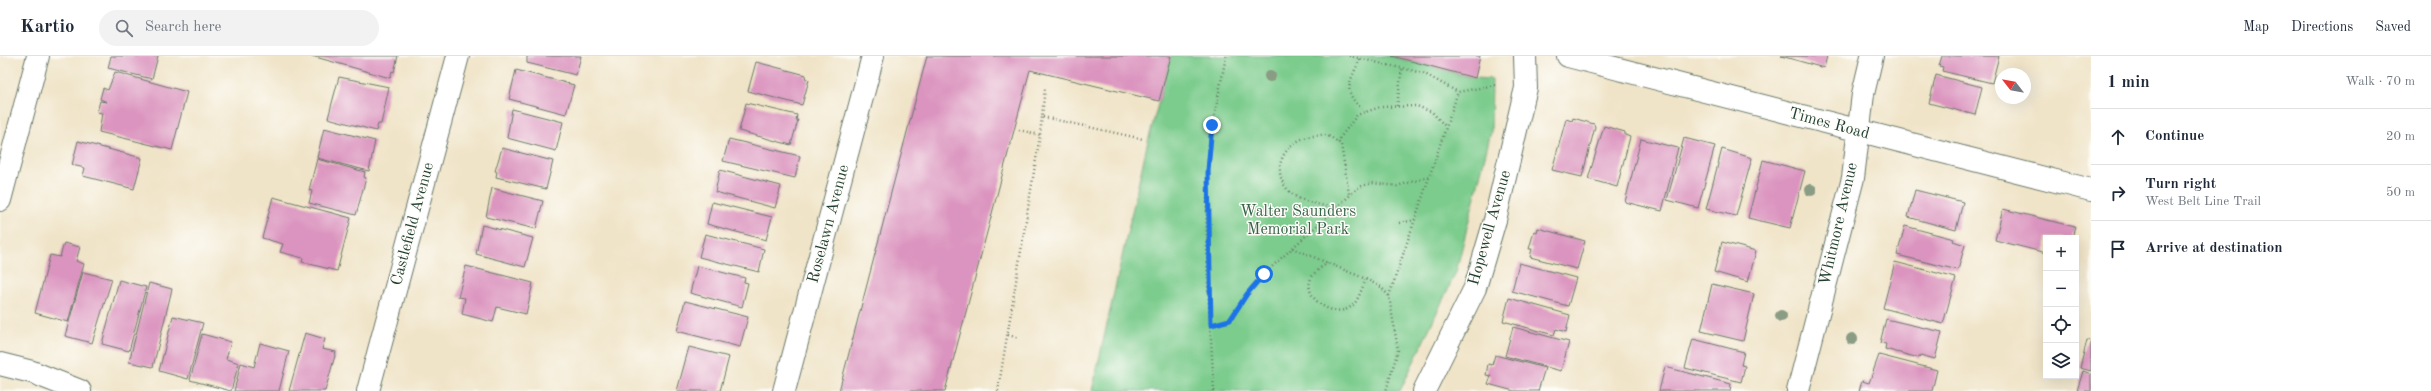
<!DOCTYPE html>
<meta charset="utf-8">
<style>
:root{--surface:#fff;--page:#f2f2f3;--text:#1f2937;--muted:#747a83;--line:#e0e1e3}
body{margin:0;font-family:"Old Standard TT",serif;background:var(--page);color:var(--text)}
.controls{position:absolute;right:12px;bottom:12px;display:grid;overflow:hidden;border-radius:0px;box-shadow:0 4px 16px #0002}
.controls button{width:36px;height:36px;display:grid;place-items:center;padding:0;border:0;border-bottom:1px solid var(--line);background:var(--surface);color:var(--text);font:20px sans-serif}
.compass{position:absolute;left:1995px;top:12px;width:36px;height:36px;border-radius:50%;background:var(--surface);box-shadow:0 4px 16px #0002;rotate:301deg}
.stop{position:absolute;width:12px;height:12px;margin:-9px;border:3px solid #1a73e8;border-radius:50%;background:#fff}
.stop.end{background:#1a73e8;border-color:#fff;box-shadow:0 1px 4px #0008}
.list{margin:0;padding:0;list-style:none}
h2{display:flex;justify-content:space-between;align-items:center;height:52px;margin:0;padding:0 16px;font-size:17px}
h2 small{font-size:13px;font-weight:400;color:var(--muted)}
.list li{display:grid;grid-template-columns:26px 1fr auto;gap:12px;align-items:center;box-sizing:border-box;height:56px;padding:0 16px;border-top:1px solid var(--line)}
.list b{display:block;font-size:15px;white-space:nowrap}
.list p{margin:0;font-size:13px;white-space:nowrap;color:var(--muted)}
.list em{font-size:13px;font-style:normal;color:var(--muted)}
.icon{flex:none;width:22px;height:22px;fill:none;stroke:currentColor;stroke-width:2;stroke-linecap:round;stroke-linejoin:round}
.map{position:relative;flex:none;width:2091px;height:335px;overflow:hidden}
header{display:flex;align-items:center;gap:24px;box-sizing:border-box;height:56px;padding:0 20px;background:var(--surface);border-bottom:1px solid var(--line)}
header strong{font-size:19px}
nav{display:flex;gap:22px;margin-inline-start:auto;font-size:14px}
.search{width:280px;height:36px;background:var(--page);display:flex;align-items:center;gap:10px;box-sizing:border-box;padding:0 14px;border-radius:22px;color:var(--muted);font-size:15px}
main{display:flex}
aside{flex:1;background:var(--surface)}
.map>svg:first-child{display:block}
</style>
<header>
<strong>Kartio</strong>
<div class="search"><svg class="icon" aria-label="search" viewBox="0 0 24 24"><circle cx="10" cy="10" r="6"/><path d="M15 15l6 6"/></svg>Search here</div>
<nav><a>Map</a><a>Directions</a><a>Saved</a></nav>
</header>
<main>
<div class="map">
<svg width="2091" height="335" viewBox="0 0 2091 335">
<rect width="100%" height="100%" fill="#fdfcf7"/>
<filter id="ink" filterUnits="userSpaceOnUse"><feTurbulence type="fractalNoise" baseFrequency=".025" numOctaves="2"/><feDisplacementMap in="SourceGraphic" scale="8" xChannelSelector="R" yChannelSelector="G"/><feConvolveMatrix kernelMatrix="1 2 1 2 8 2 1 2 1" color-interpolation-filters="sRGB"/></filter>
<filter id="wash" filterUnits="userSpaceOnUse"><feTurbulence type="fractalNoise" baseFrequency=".012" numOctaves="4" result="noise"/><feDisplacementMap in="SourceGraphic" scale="16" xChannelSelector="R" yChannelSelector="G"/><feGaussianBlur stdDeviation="0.9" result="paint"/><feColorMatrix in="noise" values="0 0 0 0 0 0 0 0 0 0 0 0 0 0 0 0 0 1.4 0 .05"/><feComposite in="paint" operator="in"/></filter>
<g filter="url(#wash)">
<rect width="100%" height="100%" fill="#f0e4c8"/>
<path fill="#7bcc8d" stroke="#4d8460" d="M 1171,0 L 1390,0 L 1475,22 L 1492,23 L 1491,76 L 1456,216 L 1400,335 L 1092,335 L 1147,89 Z"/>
<g id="blocks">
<path fill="#db94bf" d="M 111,0 L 158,0 L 152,23 L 108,12 Z
M 312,0 L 398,0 L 394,16 L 392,15 L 390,22 Z
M 527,0 L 581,0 L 576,19 L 527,7 Z
M 927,0 L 1171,0 L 1159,45 L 1030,14 L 945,335 L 839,335 Z
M 1392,0 L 1480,0 L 1475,22 Z
M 1781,0 L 1827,0 L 1824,12 Z
M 1942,0 L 1999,0 L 1992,27 L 1942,15 L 1943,11 L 1939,10 Z
M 756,6 L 806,19 L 805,22 L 809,24 L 802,49 L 748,35 Z
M 516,14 L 574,29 L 566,58 L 509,43 Z
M 115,16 L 187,36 L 172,94 L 99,76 L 102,57 L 97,56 L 100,45 L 107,46 L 100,43 L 103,32 L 108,34 Z
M 1936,19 L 1982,31 L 1975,59 L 1929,47 Z
M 339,21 L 389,31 L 381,68 L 378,68 L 376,75 L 328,62 Z
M 746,47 L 797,59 L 796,64 L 798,64 L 791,89 L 739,75 Z
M 512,53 L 563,66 L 556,95 L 507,82 Z
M 1573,62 L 1594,68 L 1595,71 L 1582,121 L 1552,114 L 1566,63 L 1572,65 Z
M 1604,70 L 1625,76 L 1625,79 L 1630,81 L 1617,131 L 1588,123 Z
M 324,72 L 375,85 L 369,115 L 317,102 Z
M 1684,82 L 1715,90 L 1698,152 L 1667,144 Z
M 729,83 L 800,100 L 795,122 L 723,105 Z
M 1641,83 L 1678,92 L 1662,155 L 1625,146 Z
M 78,85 L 142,102 L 134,133 L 83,120 L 85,112 L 72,109 Z
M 502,92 L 553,105 L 546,133 L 496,121 L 497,116 L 495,115 Z
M 1722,93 L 1752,102 L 1736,160 L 1706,153 Z
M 317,103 L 365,116 L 364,121 L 366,122 L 356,159 L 309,147 L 312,135 L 309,134 Z
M 1763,104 L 1805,115 L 1790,172 L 1748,162 Z
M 720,114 L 781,130 L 775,152 L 715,136 Z
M 492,132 L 543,145 L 536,173 L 486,161 Z
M 1915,134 L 1963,146 L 1956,174 L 1908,161 Z
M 273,141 L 351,162 L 337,215 L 302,206 L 303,202 L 280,196 L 283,188 L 262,182 Z
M 712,146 L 772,161 L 766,184 L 707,168 Z
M 2003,153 L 2075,171 L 2072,182 L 2046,182 L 2046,197 L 1995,184 Z
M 482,169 L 533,182 L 525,211 L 476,198 Z
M 1905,170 L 1954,183 L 1953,185 L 1965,189 L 1958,214 L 1897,199 Z
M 1538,172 L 1585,185 L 1577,213 L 1530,201 L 1532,193 L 1529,193 L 1534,175 L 1537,176 Z
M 705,178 L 764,193 L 759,216 L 699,201 Z
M 1722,186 L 1756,195 L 1748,226 L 1714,216 Z
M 64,187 L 80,191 L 76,205 L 84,208 L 68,266 L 35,257 L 50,199 L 60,201 Z
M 1895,206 L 1956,222 L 1943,268 L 1883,252 Z
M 1519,207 L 1576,222 L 1568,250 L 1512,235 Z
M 466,210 L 533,227 L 526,258 L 497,251 L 493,266 L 462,258 L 465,242 L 458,241 Z
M 697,210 L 745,222 L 744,226 L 748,227 L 742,251 L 690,237 Z
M 83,216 L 112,223 L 92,287 L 65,280 Z
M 119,224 L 146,231 L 129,295 L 102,288 Z
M 149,227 L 172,233 L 153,311 L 129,306 Z
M 1712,228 L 1754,238 L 1743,285 L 1701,275 Z
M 1509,242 L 1570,259 L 1566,276 L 1556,273 L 1554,279 L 1503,265 Z
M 685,245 L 748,261 L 740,291 L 677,275 Z
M 173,260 L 203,267 L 188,323 L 159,315 Z
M 1886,263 L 1942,276 L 1935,303 L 1920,299 L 1919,302 L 1885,293 L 1886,288 L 1880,287 Z
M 1513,271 L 1569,286 L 1561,315 L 1505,300 Z
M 305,277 L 325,283 L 322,293 L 336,296 L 325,335 L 289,335 Z
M 202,278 L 231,286 L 226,303 L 239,307 L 231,335 L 190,324 Z
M 1693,283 L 1744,296 L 1741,309 L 1745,310 L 1741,326 L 1685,312 Z
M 2087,284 L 2091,285 L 2091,315 L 2080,312 Z
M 260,287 L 289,295 L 279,335 L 234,335 L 241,307 L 254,311 Z
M 689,291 L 729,301 L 720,335 L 677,335 Z
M 1495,299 L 1545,312 L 1538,335 L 1514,335 L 1488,328 L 1491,320 L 1486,319 L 1488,308 L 1492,309 Z
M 1879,299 L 1937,314 L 1932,335 L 1859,335 L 1862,325 L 1869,327 Z
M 1665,311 L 1731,328 L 1730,335 L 1659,335 Z
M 2083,315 L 2091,318 L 2091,335 L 2077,335 Z"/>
</g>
</g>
<g filter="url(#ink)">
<use href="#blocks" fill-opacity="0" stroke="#687768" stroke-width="1"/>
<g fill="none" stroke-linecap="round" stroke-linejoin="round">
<g stroke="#687768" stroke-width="24">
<path id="minor" d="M 1568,0 L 2091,134
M 0,144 L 38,0
M 0,308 L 32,316 L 80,335
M 368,335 L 458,0
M 784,335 L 873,0
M 1424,335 L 1475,232 L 1495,164 L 1523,44 L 1526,32 L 1525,0
M 1798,335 L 1853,122 L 1863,38 L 1872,0"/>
</g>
<path stroke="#687768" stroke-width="2.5" stroke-dasharray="1 3" stroke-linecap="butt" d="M 1349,0 L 1423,17 L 1458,36
M 1360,3 C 1348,30 1342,35 1365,56
M 1397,50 L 1402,12
M 1043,61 L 1143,83
M 1019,74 L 1040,79
M 1337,86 L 1357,59 L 1380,51 L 1417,50 L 1432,56 L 1446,71
M 1334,153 C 1319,147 1300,147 1289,135 C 1268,113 1286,83 1313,80 C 1317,80 1322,78 1325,79 C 1331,80 1337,86 1341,88 L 1349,138
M 1399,167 L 1415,164
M 1292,192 L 1366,223 L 1381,231 L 1389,240 L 1398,294 L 1386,335
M 1328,207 C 1323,210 1317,214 1313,219 C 1298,240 1334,265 1352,250 C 1359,244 1362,231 1366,223
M 1389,240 L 1458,36 L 1495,29
M 1211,269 L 1230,264 L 1247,238 L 1264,218 L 1359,131 L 1372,127 L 1397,130 L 1429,121
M 1008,279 L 1019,282
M 998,335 L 1040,79 L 1045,31
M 1214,335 C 1210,262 1204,187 1208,114 C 1210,75 1219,38 1226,0"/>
<use href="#minor" stroke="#fff" stroke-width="22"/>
</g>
<g fill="#8a9c83">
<circle cx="1270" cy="20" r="6"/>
<circle cx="1811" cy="134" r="6"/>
<circle cx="1781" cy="260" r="6"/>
<circle cx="1852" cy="283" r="6"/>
</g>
</g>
<g fill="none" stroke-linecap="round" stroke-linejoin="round" filter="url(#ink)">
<path stroke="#1a73e8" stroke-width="5" d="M 1212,69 L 1208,114 L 1211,269 L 1230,264 L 1247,238 L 1264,218"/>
</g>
<g text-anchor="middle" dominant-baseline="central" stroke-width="3" stroke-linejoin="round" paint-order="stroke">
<g font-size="16" fill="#1f3d34" stroke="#fdfcf7">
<text transform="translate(1829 68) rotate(15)">Times Road</text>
<text transform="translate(413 168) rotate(-75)">Castlefield Avenue</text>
<text transform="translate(829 168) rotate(-75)">Roselawn Avenue</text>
<text transform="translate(1839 168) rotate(-77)">Whitmore Avenue</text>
<text transform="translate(1490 172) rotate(-74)">Hopewell Avenue</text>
</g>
<g font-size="16" fill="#36614a" stroke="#fdfcf7">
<text x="1298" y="156">Walter Saunders<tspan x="1298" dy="18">Memorial Park</tspan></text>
</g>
</g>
</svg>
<div class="controls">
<button>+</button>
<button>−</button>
<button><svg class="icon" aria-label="locate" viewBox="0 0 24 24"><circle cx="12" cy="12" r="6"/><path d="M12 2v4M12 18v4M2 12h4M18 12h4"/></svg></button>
<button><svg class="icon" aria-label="layers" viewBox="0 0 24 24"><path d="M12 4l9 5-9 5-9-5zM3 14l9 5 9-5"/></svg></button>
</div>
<svg class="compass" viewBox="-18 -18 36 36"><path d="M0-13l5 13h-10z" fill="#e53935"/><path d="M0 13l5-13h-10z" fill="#747a83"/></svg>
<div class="stop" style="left:1264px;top:218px"></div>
<div class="stop end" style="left:1212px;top:69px"></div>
</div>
<aside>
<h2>1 min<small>Walk · 70 m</small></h2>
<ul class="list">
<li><svg class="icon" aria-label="ahead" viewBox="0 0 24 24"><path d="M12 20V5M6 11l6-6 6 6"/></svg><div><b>Continue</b></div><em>20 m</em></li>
<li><svg class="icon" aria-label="right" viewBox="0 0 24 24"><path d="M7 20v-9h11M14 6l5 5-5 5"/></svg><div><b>Turn right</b><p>West Belt Line Trail</p></div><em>50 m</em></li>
<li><svg class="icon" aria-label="arrive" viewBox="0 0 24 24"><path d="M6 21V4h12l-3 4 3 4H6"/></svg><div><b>Arrive at destination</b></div></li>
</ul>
</aside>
</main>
